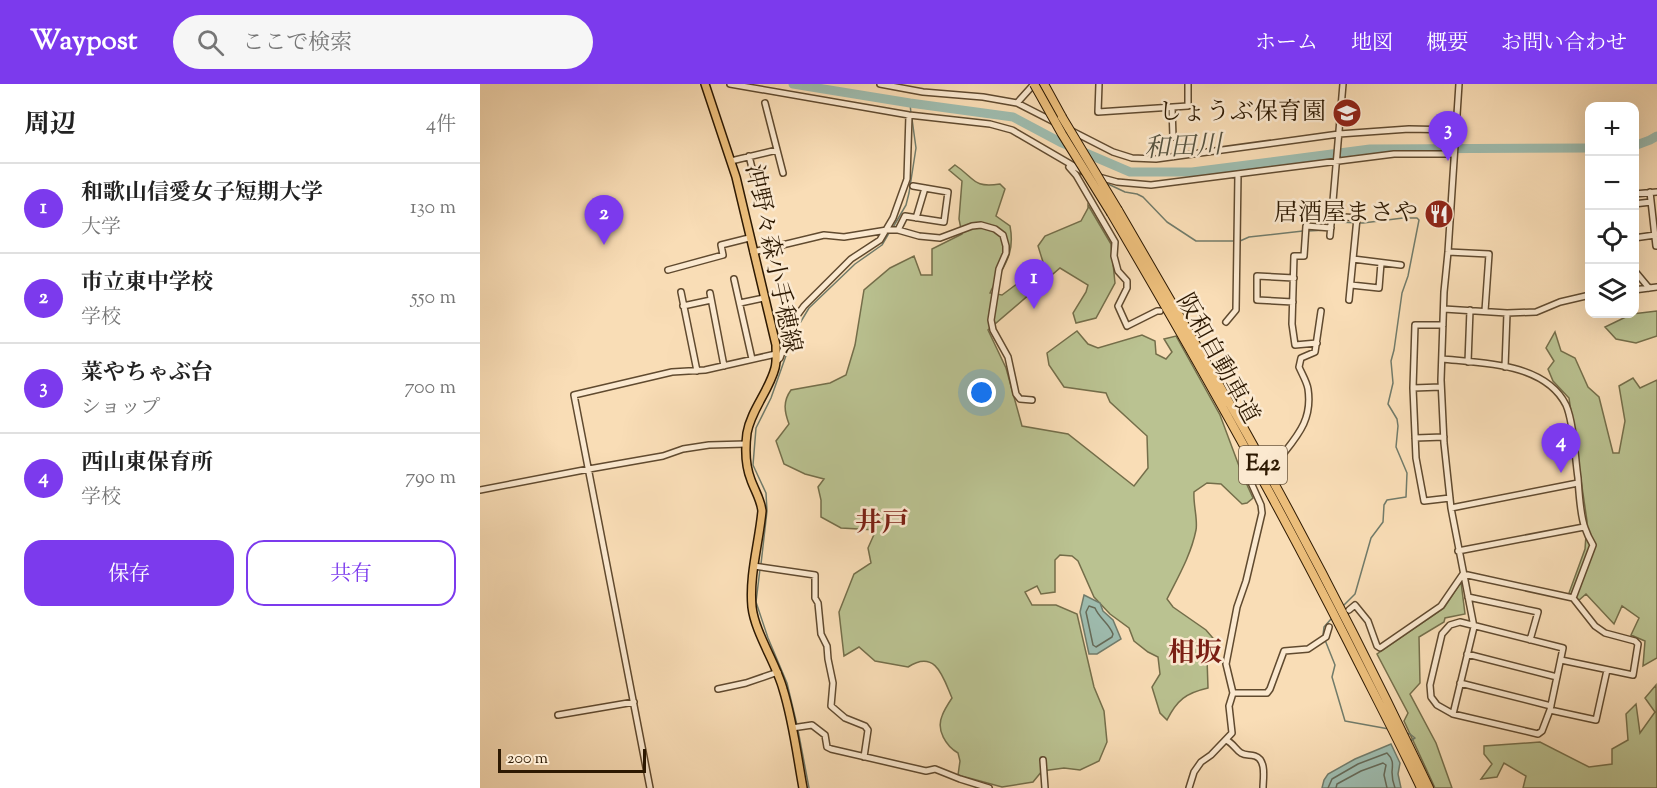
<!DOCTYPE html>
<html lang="ja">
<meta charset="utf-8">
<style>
:root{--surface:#fff;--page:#f6f6f6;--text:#222;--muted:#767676;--line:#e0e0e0;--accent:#7c3aed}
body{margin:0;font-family:"Sorts Mill Goudy","Noto Serif JP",serif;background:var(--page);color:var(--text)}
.controls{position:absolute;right:18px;top:18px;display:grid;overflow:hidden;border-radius:12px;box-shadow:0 6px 24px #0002}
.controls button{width:54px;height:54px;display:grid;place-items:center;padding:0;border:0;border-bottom:2px solid var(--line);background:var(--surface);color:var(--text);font:30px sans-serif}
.scale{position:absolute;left:18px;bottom:15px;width:148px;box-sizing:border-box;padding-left:6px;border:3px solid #2d1902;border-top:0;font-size:16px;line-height:21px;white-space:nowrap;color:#2d1902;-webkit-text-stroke:4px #fbe9d0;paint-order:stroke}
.you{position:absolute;left:502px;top:309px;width:21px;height:21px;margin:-15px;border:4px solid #fff;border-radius:50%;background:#1a73e8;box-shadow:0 0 0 9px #1a73e833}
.badge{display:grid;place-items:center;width:39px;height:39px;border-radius:50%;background:var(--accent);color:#fff;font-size:20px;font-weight:700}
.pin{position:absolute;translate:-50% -50px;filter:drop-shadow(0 2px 3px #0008)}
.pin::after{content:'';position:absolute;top:32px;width:21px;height:18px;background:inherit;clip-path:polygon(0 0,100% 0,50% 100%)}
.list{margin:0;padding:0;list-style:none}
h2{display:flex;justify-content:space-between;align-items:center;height:78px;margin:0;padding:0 24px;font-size:26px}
h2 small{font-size:20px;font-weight:400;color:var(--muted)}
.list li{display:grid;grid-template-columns:39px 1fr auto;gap:18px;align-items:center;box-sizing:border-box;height:90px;padding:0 24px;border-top:2px solid var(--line)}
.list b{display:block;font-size:22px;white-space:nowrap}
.list p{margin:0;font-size:20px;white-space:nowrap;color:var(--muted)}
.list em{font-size:20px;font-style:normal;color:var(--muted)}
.actions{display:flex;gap:12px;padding:18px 24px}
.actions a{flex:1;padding:14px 0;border:2px solid var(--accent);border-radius:18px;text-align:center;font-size:21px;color:var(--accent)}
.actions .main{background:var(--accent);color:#fff}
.icon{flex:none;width:33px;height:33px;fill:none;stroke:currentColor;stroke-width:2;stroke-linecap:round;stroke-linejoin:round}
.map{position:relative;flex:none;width:1177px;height:704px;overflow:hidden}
header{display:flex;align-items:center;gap:36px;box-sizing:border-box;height:84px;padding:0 30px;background:var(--accent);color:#fff}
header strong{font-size:28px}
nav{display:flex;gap:33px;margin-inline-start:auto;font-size:21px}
.search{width:420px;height:54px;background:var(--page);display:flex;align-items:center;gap:15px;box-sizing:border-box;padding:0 21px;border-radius:33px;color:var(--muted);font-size:22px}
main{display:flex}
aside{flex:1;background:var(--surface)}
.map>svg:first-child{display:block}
</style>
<header>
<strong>Waypost</strong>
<div class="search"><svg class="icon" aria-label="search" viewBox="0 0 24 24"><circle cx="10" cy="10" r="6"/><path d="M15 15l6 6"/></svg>ここで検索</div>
<nav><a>ホーム</a><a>地図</a><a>概要</a><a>お問い合わせ</a></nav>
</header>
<main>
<aside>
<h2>周辺<small>4件</small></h2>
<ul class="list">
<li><span class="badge">1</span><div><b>和歌山信愛女子短期大学</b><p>大学</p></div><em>130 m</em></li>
<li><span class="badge">2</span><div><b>市立東中学校</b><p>学校</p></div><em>550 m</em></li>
<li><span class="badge">3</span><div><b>菜やちゃぶ台</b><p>ショップ</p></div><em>700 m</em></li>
<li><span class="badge">4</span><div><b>西山東保育所</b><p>学校</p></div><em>790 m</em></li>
</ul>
<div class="actions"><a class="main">保存</a><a>共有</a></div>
</aside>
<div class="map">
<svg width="1177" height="704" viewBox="0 0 1177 704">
<rect width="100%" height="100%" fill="#f9ddb6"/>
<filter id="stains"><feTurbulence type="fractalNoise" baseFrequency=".00333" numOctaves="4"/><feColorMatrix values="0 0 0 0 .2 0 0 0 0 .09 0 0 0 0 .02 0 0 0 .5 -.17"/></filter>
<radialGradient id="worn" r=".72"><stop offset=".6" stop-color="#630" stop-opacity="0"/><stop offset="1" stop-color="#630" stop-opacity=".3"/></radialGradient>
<path fill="#bac291" stroke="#746e4a" stroke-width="1.5" d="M 475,81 C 496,95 492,104 520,100 L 525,105 L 516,132 L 530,142 C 536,173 521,184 510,209 L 522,211 L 561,182 L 563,178 L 558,162 L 565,152 L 601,137 L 608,124 L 608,121 L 631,160 L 635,199 L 616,234 L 596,239 L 593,229 L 606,208 L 608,201 L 580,184 L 508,246 L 526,284 L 542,342 L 588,350 L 654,402 L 668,384 L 667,352 L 630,318 L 626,309 L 584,303 L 569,281 L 567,269 L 597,247 L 608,260 L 618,264 L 662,251 L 675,257 L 676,270 L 686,275 L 692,268 L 684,255 L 696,252 L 740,331 L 762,390 L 773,414 L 767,419 L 762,420 L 741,400 L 727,399 L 714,408 C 713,420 718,436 716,446 C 711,471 698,493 687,515 L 693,523 L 726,546 L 738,560 L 736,567 L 727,574 L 728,604 C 706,609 697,616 687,636 L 680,629 L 672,603 L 680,590 L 678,573 L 668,568 L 654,557 L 649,544 L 630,530 L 614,513 L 598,477 L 592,472 L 580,471 L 575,476 L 575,508 L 561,510 L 557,502 L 545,508 L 552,521 L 576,521 L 597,530 L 614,603 L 624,627 L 627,658 L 619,677 L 600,686 L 584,684 L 562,687 L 553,698 L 522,703 L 478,691 L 480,677 L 478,669 C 466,662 456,646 462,632 C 464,626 468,620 472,614 C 463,593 456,565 428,583 L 395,577 L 379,563 L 364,572 L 359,528 L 374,490 L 391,479 L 388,464 L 396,446 L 361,444 L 341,433 L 341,416 L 338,403 L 344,395 L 325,390 L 304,380 L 296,357 L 309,340 C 304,327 303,317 311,306 L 350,299 L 366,291 L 375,261 L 384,206 L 410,184 L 434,172 L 441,191 L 452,191 L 452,165 L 482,150 L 479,135 L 482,97 L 469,86 Z
M 1177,227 L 1177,252 L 1156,259 L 1136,255 L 1125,243 L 1152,230 Z
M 1075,248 L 1081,267 L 1095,274 L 1108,303 L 1119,313 L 1133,369 L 1139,369 L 1145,337 L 1139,302 L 1153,294 L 1160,304 L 1177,296 L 1177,574 L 1163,582 L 1165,557 L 1151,551 L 1159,534 L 1142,522 L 1134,540 L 1106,510 L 1098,517 L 1089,509 L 1105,465 L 1107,437 L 1089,314 L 1073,297 L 1068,285 L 1074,277 L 1066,264 Z
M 981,498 L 985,530 L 965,534 L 964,538 L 939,553 L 940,599 L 930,610 L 956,659 L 972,704 L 955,704 L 924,637 L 928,629 L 897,570 L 964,524 Z
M 1176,601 L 1177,704 L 1043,704 L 1046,692 L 1024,679 L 1017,693 L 1001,695 L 1012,680 L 1004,670 L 1004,662 L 1060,658 L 1109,683 L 1132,680 L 1132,665 L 1148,656 L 1146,630 L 1156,620 L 1160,649 L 1175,628 L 1165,614 Z"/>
<path fill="#9ebcaf" stroke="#717b6a" stroke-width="1.5" d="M 604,511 L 620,519 L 623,527 L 633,536 L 641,555 L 617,570 L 609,570 L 600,528 Z
M 911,660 L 920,679 L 918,690 L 921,704 L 842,704 L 844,696 L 848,690 L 875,675 Z"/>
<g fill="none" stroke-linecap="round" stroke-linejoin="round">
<path stroke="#666a58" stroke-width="1.5" d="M 609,522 L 615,524 C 619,534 629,539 633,550 L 632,553 L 616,563 L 613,561 L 606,528 Z
M 848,704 L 852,695 L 878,680 L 907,669 C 913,675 913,679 912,688 C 912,693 913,699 915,704
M 856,704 L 857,700 L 881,687 L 903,679 L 906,681 L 904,691 L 907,704"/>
<path stroke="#717b6a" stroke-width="1.5" d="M 430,19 L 431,30
M 626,99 L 645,108 L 657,110 L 663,113 L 687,138 L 716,157 L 755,157
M 854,138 L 883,139 L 923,134 L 937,134 L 939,136 L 928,192 L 922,209 L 914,266 L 911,277 L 913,299 L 908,320 L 917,335 L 918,342 L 916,363 L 927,389 L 926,413 L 907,416 L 904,421 L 903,438 L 891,454 L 875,510 L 863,522
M 412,145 L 426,121 L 429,109 L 436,64 L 432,35
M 828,147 L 847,146
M 760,157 L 769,153 L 823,147
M 281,480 L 287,427 L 286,409 L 273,381 L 276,344 L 291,314 L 314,249 L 329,224 L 375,180 L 402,161 L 409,149
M 280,485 L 276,518 L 288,554 L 307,599 L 317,641
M 843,551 L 844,543 L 851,535
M 845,556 L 855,581 L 852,593 L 865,637 L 909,645
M 318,646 L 329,704
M 925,649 L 930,650 L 935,654 L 930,657"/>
<path stroke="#9ebcaf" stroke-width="9" d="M 313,0 L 430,19 L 533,33 L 580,58 L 650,88 L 712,88 L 890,65 L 1110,64
M 1154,62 L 1170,56 L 1177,52"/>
<path stroke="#d0b692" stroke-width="5" stroke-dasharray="5 2.5" stroke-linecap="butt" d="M 680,227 L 705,222"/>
<g stroke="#604a2f" stroke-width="8">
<path id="minor" d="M 250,0 L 429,31 L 510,40 L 532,46 L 604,88
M 400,0 L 443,8 L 503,13 L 537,19 L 633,68 L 652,74 L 676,75 L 859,50 L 929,45 L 976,46
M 619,0 L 618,28 L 708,22 L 708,0
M 285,19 L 303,89
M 537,19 L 554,0
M 692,24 L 693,53
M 269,72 L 275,96
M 251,77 L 297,66
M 589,83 L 596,91 L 635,158 L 634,172 L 638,187 L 647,197 L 647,204 L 638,222 L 647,242 L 677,227 L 680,227
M 619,93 L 637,98 L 671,101 L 914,70 L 974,70
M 1170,108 L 1176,162 L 1177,162
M 1154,110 L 1177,108
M 1154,120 L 1171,118
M 852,132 L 877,134 L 869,216
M 436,134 L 445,104
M 418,146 L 425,132 L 464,138 L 468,108 L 433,102
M 850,152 L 863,0
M 1154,154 L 1175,151
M 273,168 L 344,151 L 364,153 L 407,146 L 418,146 L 439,152 L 460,154 L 492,142 L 501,141 L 515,145 L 523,151 L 526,162 L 526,169 L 519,185 L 511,236 L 513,246 L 528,273 L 536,310 L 540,315 L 552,316
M 968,168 L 1009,170 L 1005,227
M 873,175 L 921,181
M 188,186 L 243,171 L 241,161 L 269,154
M 1154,186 L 1169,204
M 254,195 L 272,275
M 871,201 L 899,204 L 901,179
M 1154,206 L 1177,203
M 201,208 L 217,287
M 230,209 L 244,282
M 813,218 L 777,216 L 777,192 L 814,194
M 260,219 L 284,214
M 203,222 L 231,216
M 964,225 L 1027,229 L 1056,228 L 1080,218 L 1110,211
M 746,238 L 756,226 L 758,90
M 963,241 L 935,241 L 933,304 L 936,374 L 944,417 L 970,414
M 837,259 L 815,261 L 812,240 L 814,172 L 824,172 L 826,142 L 851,144
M 962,275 C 1003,279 1065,279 1086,321 C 1094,339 1095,374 1098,394 C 1099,409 1100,431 1105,444 C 1107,450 1110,456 1113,461 L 1093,514
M 297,277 L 300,274 L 313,237 L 324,222 L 371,175 L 400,156 L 413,134 L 427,95 L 429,31
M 988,278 L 990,226
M 1025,283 L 1027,229
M 933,304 L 961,303
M 935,354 L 964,353
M 797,378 C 815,354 833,338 828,305 C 827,298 822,290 819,283 L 821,274 L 835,268 L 841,227
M 0,406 L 109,385 L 183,372 L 203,365 L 229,361 L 266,360
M 971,424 L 1098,399
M 978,467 L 1104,443
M 274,482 L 335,491 L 335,514 L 338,519 L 341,550 L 347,562 L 348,575 L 353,599 L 351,622 L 365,634 L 385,642 L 388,646 L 384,673
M 983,490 L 1093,514 L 1115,542 L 1125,549 L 1155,557 L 1158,560 L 1153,591 L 1081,576
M 988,513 L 1058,528 L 1050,556
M 869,526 L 875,521 L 888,537 L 897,562 L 900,564 L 961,522 L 983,490
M 987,570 L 1077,593
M 980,599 L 1071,622
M 238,605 L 266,599 L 298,588
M 753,609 L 787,609 L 790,605 L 804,567 L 828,565 L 846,553 L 849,543
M 1070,626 L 1083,564 L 980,538 L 970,541 L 962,550 L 950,601 L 951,613 L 957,621 L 973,630 L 1058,650 L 1062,647 L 1070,626 L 1116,636 L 1127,586
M 973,630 L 994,543 L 971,424 L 964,359 L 961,296 L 964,208 L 968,168 L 979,0
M 78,631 L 154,618
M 312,644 L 332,641 L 345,651 L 347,663 L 351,665 L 446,687 L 455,685 L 480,695 L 509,704
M 746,656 C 753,659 755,665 761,669 C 766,672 770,670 775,672 C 787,676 783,695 783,704
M 563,676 L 565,704
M 170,704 L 94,311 L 192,288 L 225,286 L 296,270
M 709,704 L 714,688 L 721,678 L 731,671 L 752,649 L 749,622 L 753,609 L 746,580 L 757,523 L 766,497 L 782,429 L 781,421 L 769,394 L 771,392"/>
</g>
<g stroke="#2d1902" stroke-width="10">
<path id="major" d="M 225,0 L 256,93 L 296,261 C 296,269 297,276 295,284 C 289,307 271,326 267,349 C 265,365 265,381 271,396 C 275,407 281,416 282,427 C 279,459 269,491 272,523 C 275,549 296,579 303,605 C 313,637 317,671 323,704"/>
</g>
<g stroke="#2d1902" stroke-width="10">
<path id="highway" d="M 564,0 L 582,33
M 638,126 C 671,183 705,241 738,299 C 814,431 884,567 949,704
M 631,129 C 714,270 794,412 868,558 C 892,606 918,655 941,704"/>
</g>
<use href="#minor" stroke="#fbe9d0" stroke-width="5"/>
<use href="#major" stroke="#ecbe7b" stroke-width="7"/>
<use href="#highway" stroke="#ecbe7b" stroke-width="8"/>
<g stroke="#604a2f" stroke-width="8" stroke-linecap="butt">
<path id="minor-bridge" d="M 771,392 L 797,378"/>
</g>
<g stroke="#2d1902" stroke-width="10" stroke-linecap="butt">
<path id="highway-bridge" d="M 554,0 L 582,50 L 631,129
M 582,33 L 638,126"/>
</g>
<use href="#minor-bridge" stroke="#fbe9d0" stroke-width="5"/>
<use href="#highway-bridge" stroke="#ecbe7b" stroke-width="8"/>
</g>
<defs>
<g id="school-disc" transform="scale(1.5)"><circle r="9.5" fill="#8f2418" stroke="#fbe9d0"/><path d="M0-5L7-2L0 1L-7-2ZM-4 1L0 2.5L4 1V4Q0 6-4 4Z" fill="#fff"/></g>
<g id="restaurant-disc" transform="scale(1.5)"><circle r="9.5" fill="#8f2418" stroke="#fbe9d0"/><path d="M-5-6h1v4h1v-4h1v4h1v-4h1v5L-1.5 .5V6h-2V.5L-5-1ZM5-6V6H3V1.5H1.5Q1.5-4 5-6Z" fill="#fff"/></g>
</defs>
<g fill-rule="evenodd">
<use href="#school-disc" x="867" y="29"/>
<use href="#restaurant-disc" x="959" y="130"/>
</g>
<g text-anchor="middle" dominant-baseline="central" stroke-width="5" stroke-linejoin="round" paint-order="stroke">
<rect fill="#fbe9d0" stroke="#6b5740" stroke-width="1.5" x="759" y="362" width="48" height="38" rx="4.5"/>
<g font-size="22" font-weight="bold" fill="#2d1902">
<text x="783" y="381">E42</text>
</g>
<g font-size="24" fill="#2d1902" stroke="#fbe9d0" text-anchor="end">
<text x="846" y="29">しょうぶ保育園</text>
<text x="938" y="130">居酒屋まさや</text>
</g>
<g font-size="24" fill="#2d1902" stroke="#fbe9d0">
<text transform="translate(292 175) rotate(78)">沖野々森小手穂線</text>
<text transform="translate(737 275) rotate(61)">阪和自動車道</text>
</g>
<g font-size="26" font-style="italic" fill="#55523f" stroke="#fbe9d0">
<text transform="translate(703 64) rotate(-3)">和田川</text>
</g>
<g font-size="27" font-weight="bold" fill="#7a1f14" stroke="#fbe9d0">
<text x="402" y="440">井戸</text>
<text x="715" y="570">相坂</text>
</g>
</g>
<rect width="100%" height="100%" filter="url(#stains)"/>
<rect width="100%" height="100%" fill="url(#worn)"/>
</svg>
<div class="controls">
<button>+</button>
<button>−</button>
<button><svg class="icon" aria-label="locate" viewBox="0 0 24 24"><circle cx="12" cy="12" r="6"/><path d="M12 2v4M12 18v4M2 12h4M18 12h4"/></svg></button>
<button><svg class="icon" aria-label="layers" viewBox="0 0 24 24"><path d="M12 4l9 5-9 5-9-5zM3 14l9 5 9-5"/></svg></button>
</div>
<div class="scale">200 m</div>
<div class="you"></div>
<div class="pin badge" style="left:554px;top:225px">1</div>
<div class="pin badge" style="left:124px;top:161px">2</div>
<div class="pin badge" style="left:968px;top:77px">3</div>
<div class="pin badge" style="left:1081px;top:389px">4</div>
</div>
</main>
